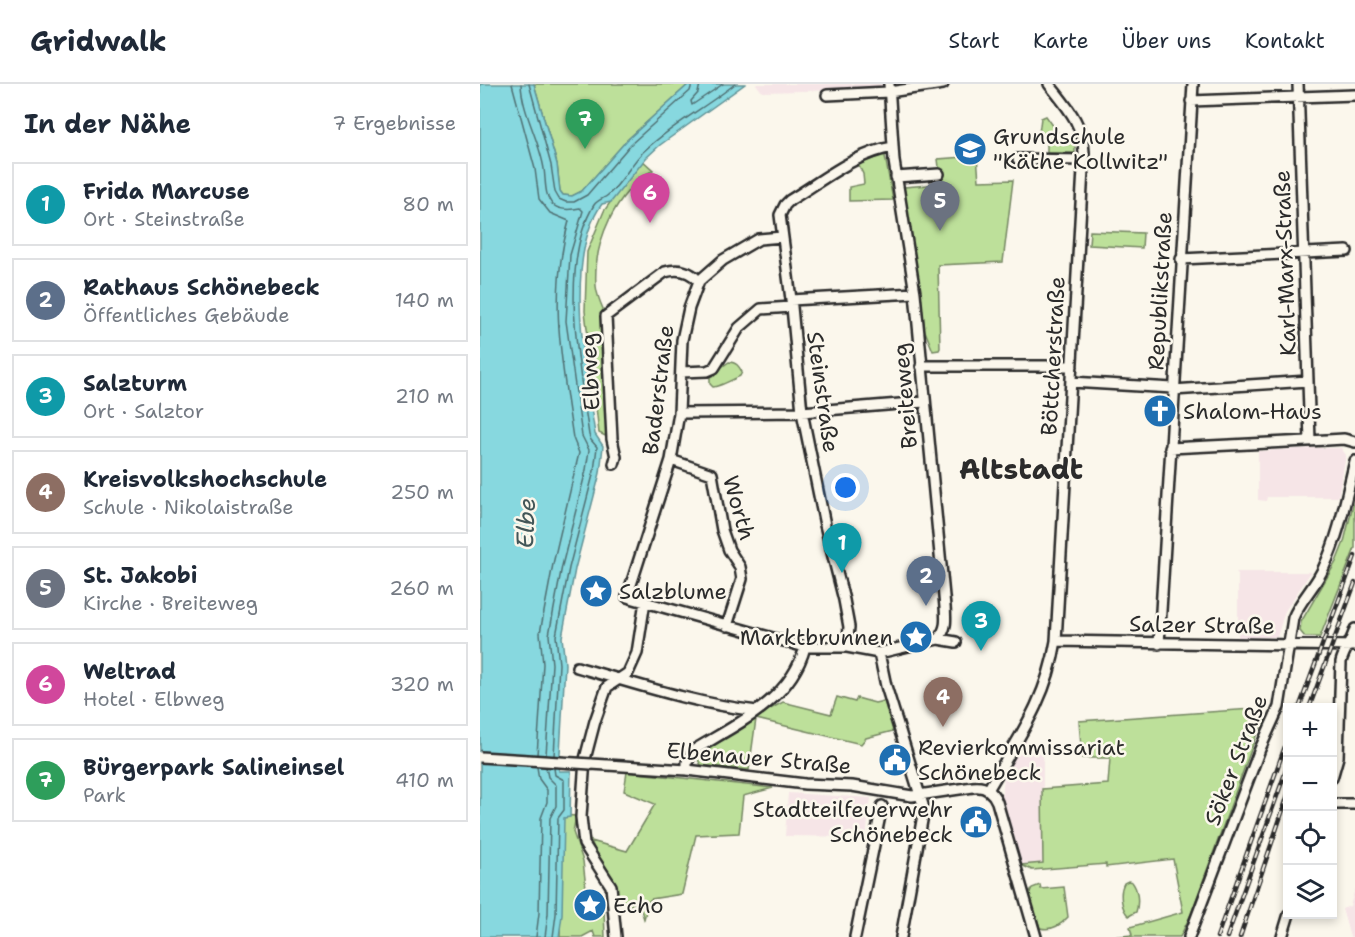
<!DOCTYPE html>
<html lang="de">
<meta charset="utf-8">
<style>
:root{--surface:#fff;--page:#f6f6f7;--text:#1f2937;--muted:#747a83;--line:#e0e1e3;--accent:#1f6fb2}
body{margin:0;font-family:"Shantell Sans",sans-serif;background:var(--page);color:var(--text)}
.controls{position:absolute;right:18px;bottom:18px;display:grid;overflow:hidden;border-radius:0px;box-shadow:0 3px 9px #0003}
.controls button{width:54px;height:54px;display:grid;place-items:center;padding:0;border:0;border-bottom:2px solid var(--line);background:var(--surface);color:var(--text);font:30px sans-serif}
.you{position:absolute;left:366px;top:404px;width:21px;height:21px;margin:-15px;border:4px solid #fff;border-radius:50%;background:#1a73e8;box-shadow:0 0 0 9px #1a73e833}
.badge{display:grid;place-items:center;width:39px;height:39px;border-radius:50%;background:var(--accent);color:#fff;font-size:20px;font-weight:700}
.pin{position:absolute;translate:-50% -50px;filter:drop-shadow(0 2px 3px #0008)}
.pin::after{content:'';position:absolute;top:32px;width:21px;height:18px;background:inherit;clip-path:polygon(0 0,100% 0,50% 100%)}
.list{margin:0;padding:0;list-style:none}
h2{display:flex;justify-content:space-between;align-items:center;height:78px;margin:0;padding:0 24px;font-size:26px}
h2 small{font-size:20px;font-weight:400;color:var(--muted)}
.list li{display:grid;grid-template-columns:39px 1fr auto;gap:18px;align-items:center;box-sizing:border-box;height:84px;margin:0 12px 12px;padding:0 12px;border:2px solid var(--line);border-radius:0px}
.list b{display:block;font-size:22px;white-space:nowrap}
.list p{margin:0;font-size:20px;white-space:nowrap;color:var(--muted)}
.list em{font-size:20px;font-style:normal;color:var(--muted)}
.icon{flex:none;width:33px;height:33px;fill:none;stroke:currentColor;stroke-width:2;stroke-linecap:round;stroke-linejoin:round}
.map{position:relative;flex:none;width:875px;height:853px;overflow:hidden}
header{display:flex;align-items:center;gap:36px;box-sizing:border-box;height:84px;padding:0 30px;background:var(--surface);border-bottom:2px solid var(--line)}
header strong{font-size:28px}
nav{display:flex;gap:33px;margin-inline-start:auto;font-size:21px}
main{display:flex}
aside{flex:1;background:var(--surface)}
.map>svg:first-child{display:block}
</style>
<header>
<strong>Gridwalk</strong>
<nav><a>Start</a><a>Karte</a><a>Über uns</a><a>Kontakt</a></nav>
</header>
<main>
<aside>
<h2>In der Nähe<small>7 Ergebnisse</small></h2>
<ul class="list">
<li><span class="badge" style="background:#0f9aa8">1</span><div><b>Frida Marcuse</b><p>Ort · Steinstraße</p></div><em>80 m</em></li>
<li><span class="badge" style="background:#5c6f8a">2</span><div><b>Rathaus Schönebeck</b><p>Öffentliches Gebäude</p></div><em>140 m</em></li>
<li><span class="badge" style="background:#0f9aa8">3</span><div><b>Salzturm</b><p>Ort · Salztor</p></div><em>210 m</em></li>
<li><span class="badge" style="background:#8d6e63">4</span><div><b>Kreisvolkshochschule</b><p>Schule · Nikolaistraße</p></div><em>250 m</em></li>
<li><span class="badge" style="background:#6b7280">5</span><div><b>St. Jakobi</b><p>Kirche · Breiteweg</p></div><em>260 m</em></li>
<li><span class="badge" style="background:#d1479c">6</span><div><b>Weltrad</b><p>Hotel · Elbweg</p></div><em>320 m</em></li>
<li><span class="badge" style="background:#2e9e5b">7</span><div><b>Bürgerpark Salineinsel</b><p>Park</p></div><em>410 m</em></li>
</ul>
</aside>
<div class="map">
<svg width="875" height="853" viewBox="0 0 875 853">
<rect width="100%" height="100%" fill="#fbf7ec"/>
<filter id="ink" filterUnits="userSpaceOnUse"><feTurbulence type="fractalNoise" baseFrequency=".0167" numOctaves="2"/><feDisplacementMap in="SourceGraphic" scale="12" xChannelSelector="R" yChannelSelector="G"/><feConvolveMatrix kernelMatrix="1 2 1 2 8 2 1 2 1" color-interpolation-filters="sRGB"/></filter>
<g filter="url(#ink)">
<path fill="#f6e5e7" d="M 276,0 L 404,0 L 404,5 L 282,8 Z
M 835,364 L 861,364 L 866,371 L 858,413 L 787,413 L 786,417 L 778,416 L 778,367 Z
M 756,488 L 831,488 L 805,527 L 797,553 L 758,553 L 758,490 Z
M 544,656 L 563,669 L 563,780 L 537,781 L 521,720 L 524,693 Z
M 308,709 L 391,714 L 386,753 L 305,752 Z
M 875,805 L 875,853 L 870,853 L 862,825 L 870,822 Z"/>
<path fill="#bde09a" stroke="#748662" stroke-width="1.5" d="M 54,0 L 209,0 L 147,56 L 102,107 L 92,112 L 83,111 L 80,107 L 77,80 Z
M 566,32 L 582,54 L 587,53 L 588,55 L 595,57 L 595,69 L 567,69 L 567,51 L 559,49 L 561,34 Z
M 403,71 L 405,72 L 413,116 L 369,117 L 369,103 L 384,100 L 383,90 L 378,80 Z
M 497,72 L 499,97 L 533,96 L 523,178 L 458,181 L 460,264 L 459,266 L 453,267 L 445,247 L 424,103 L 461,100 L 458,75 Z
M 161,75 L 173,86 C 135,109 113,158 116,202 C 117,213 122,222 126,232 L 132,355 L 119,349 L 105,227 L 107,168 L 124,127 Z
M 610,147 L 663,149 L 662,164 L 609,161 Z
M 249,278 C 256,278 259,282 262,288 L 260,292 C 254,295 239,303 233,303 L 230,300 L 230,291 Z
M 875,412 L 875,464 L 840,553 L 825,553 L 820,547 L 821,538 L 856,478 L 864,458 Z
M 357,613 L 375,618 L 377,614 L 395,619 L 404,617 L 413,647 L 386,654 L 381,660 L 276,635 L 269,686 L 221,681 L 217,674 L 274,634 L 303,618 L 351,630 Z
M 772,625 L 772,632 L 785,636 L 776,652 L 711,830 L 700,853 L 630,853 L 652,851 L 650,843 L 703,828 L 693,775 L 626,783 L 626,780 L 552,786 L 541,781 L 563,779 L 562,705 L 628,700 L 630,674 L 602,674 L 599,637 Z
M 147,688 L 293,704 L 263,712 L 259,749 L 216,751 L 202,810 L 171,815 L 169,817 L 164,835 L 160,823 L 157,824 L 155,819 L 146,823 L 144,820 L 139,821 L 132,797 L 118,774 L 111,757 L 147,767 L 175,720 L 144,707 Z
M 82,731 L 96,732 L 93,748 L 103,777 L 106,804 L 124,825 L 125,853 L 115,853 L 113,847 L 102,853 L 80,853 Z
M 648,797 L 652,798 C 658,805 659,819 656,828 L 649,832 C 641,826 639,808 644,799 Z
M 560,801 L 561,805 L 584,803 L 588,833 C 580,842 571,847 560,844 L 549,810 L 552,804 Z"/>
<path fill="#87d8df" stroke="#629397" stroke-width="1.5" d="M 0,0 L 54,0 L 77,80 L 80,107 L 83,111 L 92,112 L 102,107 L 147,56 L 209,0 L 265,0 L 180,61 L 166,74 L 131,118 L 122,120 C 83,173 106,289 115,350 L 123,362 L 120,389 L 95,485 L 82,553 L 85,580 L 79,687 L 91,687 L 90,733 L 84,734 L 82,831 L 79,853 L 0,853 Z"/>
<path fill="#fbf7ec" d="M 0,667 L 83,672 L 83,684 L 93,685 L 0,679 Z"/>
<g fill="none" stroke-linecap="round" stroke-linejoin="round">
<path stroke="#507073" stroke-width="1.5" d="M 32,0 L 55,85 L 59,115 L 70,129 L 89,137 C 68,212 82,279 93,354 L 99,369 L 73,480 L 60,549 L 63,580 L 57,671
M 41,0 C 42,29 60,57 64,85 C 66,97 64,112 73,121 C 81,127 91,126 100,124 L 103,127 L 90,171 L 86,237 L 102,352 L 109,366 L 106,386 L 82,482 L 69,551 L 72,580 L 66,671
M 49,0 L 71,81 L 75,108 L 79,115 L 86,118 L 94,118 L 107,111 L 151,60 L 210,7 L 212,0
M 220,0 L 218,9 L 211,17 L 212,21 L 243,0
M 74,672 L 79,580 L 76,552 L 89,484 L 114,387 L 117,363 L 111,356 L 109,351 C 100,287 78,179 114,121 C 118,115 124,115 128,111 C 142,99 150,81 163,68 C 190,42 226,23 255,0
M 56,853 L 59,829 L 61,734 L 67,718 L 67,706 L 59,695 L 57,683
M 65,853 L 68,830 L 70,734 L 76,722 L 76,701 L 68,693 L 66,683
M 73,853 L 76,830 L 78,734 L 84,726 L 84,696 L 75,691 L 74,684"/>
<g stroke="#2b2b2b" stroke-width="14">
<path id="minor" d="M 409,0 L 414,77 L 435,209 L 465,523 C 466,536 467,545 458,555
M 818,0 L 830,357
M 347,11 L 409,8 L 463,0
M 711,17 L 875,11
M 538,75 L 604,76
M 416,93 L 459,90
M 302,153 L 279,155 L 243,176 L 219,197 L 209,224 L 202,256 L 199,329 L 191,376 L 147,513 L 325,563 L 367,563 L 399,569 L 458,555 L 476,558
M 701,175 L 867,167
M 311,216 L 435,209
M 441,282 L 592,282
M 201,288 L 227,287 L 234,284 L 259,244 L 281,225 L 312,223
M 591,298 L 693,304
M 693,306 L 828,297
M 199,329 L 322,328 L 444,318
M 690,364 L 847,356 L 864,355 L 875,358
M 191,376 L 232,390 L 242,446 L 249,466 L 260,483 L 262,495 L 247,542
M 134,380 L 136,373 L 132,355 L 126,232 L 185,188 C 198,184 210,187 219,197
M 576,557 L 875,562
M 679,560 L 713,0
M 367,563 L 369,543 L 364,516 L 345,441 L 322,328 L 312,223 L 300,131 L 305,121 L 310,116 C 342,97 375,69 413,63
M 399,569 L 406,602 L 443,721 L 443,731 L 421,853
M 97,583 C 156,600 216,620 277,627
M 111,680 L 207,686 L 325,700 L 372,702 L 432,712 L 493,703 C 505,701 513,708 517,718 L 556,853
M 207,686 L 207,678 L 214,666 C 257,640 311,616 325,563
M 852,694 L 858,673 L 861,578 C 864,566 872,557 875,545
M 508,706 C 538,654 566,618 576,557 L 604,68 C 603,39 586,22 569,0
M 852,720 L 875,720
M 136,853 L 131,802 L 104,760 L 101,733 L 105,675 L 115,637 L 127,603 L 148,589 L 157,569 L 165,517
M 375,853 L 402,722
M 709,853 L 780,665 L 799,623 L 813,534 C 820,516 836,502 844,483 C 860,449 866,413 875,377
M 802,853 L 809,830"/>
</g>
<use href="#minor" stroke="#fbf7ec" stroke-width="9"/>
<g stroke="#2b2b2b" stroke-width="4.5">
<path id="rail" d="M 819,624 L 875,472
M 829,624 L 875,499
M 737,853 L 808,654
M 747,853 L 808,681
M 760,853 L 808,711"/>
</g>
<use href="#rail" stroke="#fbf7ec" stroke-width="2" stroke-dasharray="7" stroke-linecap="butt"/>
<g stroke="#2b2b2b" stroke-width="14" stroke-linecap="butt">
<path id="minor-bridge" d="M 0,673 L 111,680"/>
</g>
<use href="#minor-bridge" stroke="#fbf7ec" stroke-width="9"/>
</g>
</g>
<defs>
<g id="school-disc" transform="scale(1.725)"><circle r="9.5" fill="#1f6fb2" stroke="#fbf7ec"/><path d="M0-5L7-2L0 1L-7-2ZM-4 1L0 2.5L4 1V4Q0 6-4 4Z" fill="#fff"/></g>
<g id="church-disc" transform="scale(1.725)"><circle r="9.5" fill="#1f6fb2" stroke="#fbf7ec"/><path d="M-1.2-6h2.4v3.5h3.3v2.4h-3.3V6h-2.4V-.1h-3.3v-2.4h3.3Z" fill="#fff"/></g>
<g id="sight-disc" transform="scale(1.725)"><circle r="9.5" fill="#1f6fb2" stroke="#fbf7ec"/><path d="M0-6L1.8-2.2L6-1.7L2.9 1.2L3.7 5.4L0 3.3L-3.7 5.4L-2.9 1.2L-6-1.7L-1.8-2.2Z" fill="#fff"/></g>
<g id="civic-disc" transform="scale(1.725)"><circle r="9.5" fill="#1f6fb2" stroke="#fbf7ec"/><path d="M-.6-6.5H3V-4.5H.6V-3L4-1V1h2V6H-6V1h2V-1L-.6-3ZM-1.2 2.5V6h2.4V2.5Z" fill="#fff"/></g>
</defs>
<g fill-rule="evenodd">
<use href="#school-disc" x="490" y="65"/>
<use href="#church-disc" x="680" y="327"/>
<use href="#sight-disc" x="116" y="507"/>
<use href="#sight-disc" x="436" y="553"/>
<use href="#civic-disc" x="415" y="676"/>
<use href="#civic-disc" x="496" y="738"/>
<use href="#sight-disc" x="110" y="821"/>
</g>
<g text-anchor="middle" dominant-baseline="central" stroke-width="5" stroke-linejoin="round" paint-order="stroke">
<g font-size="22" fill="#2b2b2b" stroke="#fbf7ec" text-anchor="start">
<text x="513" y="52">Grundschule<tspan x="513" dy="25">"Käthe Kollwitz"</tspan></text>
<text x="703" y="327">Shalom-Haus</text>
<text x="139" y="507">Salzblume</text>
<text x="413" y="553" text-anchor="end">Marktbrunnen</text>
<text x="438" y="663">Revierkommissariat<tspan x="438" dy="25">Schönebeck</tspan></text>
<text x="473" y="725" text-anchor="end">Stadtteilfeuerwehr<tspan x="473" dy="25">Schönebeck</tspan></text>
<text x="133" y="821">Echo</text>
</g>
<g font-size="22" fill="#2b2b2b" stroke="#fbf7ec">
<text transform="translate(805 179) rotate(-92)">Karl-Marx-Straße</text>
<text transform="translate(680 207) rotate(-87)">Republikstraße</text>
<text transform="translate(573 272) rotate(-87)">Böttcherstraße</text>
<text transform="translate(110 288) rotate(-93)">Elbweg</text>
<text transform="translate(178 306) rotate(-83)">Baderstraße</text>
<text transform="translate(343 308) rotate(82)">Steinstraße</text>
<text transform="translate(425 312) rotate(-95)">Breiteweg</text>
<text transform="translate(259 424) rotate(74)">Worth</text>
<text transform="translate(722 541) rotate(1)">Salzer Straße</text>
<text transform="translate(279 674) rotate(5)">Elbenauer Straße</text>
<text transform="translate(756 676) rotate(-69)">Söker Straße</text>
</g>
<g font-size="24" font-style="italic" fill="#425658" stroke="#fbf7ec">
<text transform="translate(46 439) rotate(-87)">Elbe</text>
</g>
<g font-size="28" font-weight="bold" fill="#2b2b2b" stroke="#fbf7ec">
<text x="541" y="385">Altstadt</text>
</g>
</g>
</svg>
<div class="controls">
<button>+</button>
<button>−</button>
<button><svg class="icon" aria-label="locate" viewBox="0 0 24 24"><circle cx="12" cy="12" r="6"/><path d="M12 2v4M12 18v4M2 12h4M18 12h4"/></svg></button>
<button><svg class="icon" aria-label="layers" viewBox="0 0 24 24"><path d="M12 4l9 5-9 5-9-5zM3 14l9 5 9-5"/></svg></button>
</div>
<div class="you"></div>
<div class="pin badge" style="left:362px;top:489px;background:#0f9aa8">1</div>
<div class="pin badge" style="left:446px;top:522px;background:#5c6f8a">2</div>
<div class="pin badge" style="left:501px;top:567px;background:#0f9aa8">3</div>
<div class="pin badge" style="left:463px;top:643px;background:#8d6e63">4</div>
<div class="pin badge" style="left:460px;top:147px;background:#6b7280">5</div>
<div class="pin badge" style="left:170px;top:139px;background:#d1479c">6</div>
<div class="pin badge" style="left:105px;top:65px;background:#2e9e5b">7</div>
</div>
</main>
